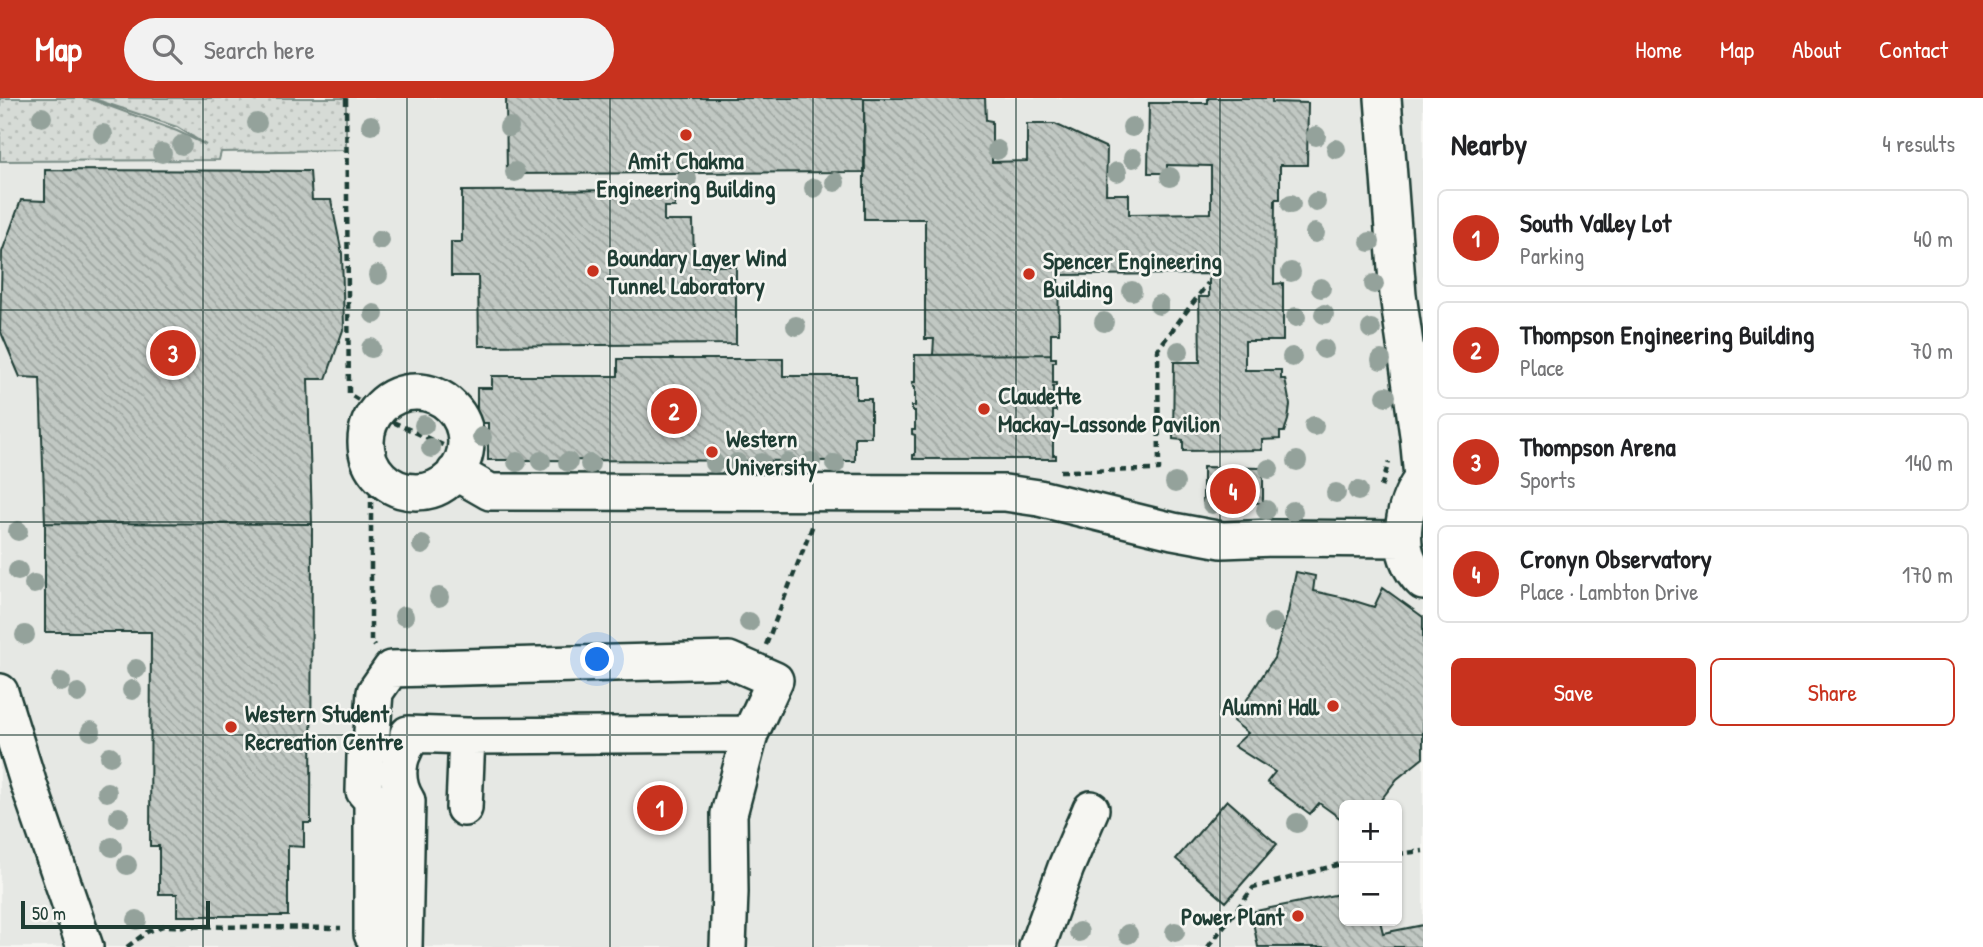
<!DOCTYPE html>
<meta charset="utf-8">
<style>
:root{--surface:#fff;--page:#f2f2f2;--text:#202124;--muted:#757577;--line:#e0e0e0;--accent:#c8321e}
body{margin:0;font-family:"Patrick Hand",sans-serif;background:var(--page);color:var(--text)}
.controls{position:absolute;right:21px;bottom:21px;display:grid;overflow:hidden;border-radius:10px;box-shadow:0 2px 5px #0004}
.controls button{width:63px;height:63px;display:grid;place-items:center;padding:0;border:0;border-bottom:2px solid var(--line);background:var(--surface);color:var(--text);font:35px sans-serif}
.scale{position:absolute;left:21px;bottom:18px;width:189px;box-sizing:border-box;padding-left:7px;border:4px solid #1f3d34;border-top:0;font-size:19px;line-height:24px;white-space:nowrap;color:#1f3d34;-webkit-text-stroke:5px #f6f6f2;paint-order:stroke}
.you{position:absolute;left:598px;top:562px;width:24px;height:24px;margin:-18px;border:5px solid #fff;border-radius:50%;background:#1a73e8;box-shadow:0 0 0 10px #1a73e833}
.badge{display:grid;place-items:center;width:46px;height:46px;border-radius:50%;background:var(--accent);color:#fff;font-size:23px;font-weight:700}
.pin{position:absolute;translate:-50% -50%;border:4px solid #fff;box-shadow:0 2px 7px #0006}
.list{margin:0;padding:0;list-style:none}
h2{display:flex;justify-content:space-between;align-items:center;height:91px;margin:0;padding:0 28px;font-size:30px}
h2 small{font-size:23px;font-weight:400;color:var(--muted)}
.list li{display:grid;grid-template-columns:46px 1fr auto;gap:21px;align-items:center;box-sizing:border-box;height:98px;margin:0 14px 14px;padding:0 14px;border:2px solid var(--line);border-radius:10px}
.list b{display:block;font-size:26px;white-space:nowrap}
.list p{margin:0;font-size:23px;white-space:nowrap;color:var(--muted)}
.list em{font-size:23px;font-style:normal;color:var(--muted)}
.actions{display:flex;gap:14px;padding:21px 28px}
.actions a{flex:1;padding:16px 0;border:2px solid var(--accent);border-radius:10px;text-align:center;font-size:24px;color:var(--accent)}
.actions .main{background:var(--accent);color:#fff}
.icon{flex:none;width:38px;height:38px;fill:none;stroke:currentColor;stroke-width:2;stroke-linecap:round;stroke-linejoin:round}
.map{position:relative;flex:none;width:1423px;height:849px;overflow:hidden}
header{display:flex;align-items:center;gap:42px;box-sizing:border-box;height:98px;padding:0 35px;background:var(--accent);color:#fff}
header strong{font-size:33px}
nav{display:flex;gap:38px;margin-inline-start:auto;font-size:24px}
.search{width:490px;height:63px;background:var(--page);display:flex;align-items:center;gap:18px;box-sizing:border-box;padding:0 24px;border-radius:38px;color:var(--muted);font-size:26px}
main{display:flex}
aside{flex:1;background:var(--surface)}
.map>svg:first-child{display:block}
</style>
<header>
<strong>Map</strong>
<div class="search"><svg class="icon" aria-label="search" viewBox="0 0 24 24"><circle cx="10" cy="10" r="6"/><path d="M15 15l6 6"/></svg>Search here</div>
<nav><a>Home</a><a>Map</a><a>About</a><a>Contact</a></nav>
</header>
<main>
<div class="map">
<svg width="1423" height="849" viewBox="0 0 1423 849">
<defs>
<pattern id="grass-dots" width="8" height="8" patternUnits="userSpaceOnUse" patternTransform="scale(1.75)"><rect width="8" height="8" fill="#d6dbd6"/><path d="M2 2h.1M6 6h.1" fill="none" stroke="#b7bdb8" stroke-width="1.8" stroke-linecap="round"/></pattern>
<pattern id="building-back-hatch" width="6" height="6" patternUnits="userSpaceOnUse" patternTransform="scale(1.75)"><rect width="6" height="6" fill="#c1c8c3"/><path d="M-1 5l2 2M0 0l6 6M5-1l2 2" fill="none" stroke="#9ca49f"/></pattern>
</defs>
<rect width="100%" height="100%" fill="#f6f6f2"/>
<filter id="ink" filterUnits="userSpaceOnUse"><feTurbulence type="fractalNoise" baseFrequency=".0143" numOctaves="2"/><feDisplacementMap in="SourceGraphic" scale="14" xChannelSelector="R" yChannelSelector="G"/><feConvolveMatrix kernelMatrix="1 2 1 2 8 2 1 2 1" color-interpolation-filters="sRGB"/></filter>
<g filter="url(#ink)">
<path fill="#e6e8e4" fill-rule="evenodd" d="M 0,0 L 1423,0 L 1423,849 L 0,849 ZM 1344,707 L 1397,707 L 1397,823 L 1344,823 Z"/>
<path fill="url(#grass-dots)" stroke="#7a8c85" stroke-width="2" d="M 0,0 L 87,0 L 177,33 L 206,47 L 177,29 L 91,0 L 346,0 L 346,52 L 221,54 L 219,62 L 0,63 Z"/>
<path fill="url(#building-back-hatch)" stroke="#1f3d34" stroke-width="2" d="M 506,0 L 864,0 L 865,74 L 507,76 Z
M 864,0 L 985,0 L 986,22 L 992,23 L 992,64 L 1027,63 L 1027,26 L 1055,26 L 1107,50 L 1106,96 L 1129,96 L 1129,116 L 1211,115 L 1211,68 L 1167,67 L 1167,75 L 1148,75 L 1149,5 L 1208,5 L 1208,0 L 1272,0 L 1272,4 L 1308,5 L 1307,67 L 1280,67 L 1280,101 L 1275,101 L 1274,186 L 1283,185 L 1283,243 L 1245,243 L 1245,272 L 1281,272 L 1281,281 L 1285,281 L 1290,307 L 1288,322 L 1284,334 L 1280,334 L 1280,341 L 1262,342 L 1262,352 L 1183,353 L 1183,342 L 1173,341 L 1174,264 L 1200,264 L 1199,199 L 1209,199 L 1209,176 L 1058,177 L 1059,235 L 1051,235 L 1051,256 L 933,257 L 934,241 L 925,241 L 925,121 L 864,121 Z
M 45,72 L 310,73 L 312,102 L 331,102 L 342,155 L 344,229 L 326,281 L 308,281 L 312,426 L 45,425 L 40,280 L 20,279 L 0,232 L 2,154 L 21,102 L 45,103 Z
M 675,92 L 675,109 L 664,109 L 664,123 L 693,123 L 694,168 L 736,168 L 736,246 L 479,248 L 478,178 L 451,178 L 451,144 L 462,144 L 462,93 Z
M 1051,256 L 1051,260 L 1056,260 L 1056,264 L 1053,264 L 1053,285 L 1056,285 L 1056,288 L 1053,288 L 1053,308 L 1056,309 L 1056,313 L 1053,313 L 1053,333 L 1056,333 L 1056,337 L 1053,337 L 1053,357 L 1056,357 L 1056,361 L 913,361 L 913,357 L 915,357 L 915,337 L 912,336 L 912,332 L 915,332 L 915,313 L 912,313 L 912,308 L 915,308 L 915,289 L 913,289 L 912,284 L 915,284 L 915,257 Z
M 618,261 L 783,261 L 783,278 L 856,278 L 856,301 L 871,301 L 871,339 L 855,339 L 855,363 L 488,362 L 488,325 L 477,325 L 477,290 L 492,290 L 492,278 L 618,278 Z
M 1203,369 L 1263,370 L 1263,405 L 1203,404 Z
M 45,425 L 312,426 L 311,725 L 304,725 L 304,749 L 288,748 L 288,818 L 177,818 L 177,796 L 159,796 L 159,748 L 150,748 L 151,534 L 45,534 Z
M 1296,474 L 1315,478 L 1313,493 L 1345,500 L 1374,509 L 1383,490 L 1423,519 L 1423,660 L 1397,681 L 1377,707 L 1344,707 L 1344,723 L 1319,705 L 1310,716 L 1267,684 L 1275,674 L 1234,648 L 1248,635 L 1233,623 L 1274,560 L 1288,514 Z
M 1227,702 L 1277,746 L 1226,804 L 1176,761 Z
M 1344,795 L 1344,823 L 1380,823 L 1383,835 L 1423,827 L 1423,849 L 1258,849 L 1251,814 Z"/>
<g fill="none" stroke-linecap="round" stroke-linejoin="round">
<g stroke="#1f3d34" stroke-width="40">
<path id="minor" d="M 1383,0 L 1398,197 L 1418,337 L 1422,380
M366 344a50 50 0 1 1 100 0a50 50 0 1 1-100 0Z
M 455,374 L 490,394 L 1005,395 L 1039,400 L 1173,433 L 1222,442 L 1274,440 L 1403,441
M 1423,379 C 1401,408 1393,457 1423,484
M 0,594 L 28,684 L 85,849
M 464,710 L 467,638
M 379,849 L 372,836 L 372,702 L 364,693 L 365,658 L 371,647 L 375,594 L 391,571 L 729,562 L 775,582 L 750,636 L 729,716 L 730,794 L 728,849
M 404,849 L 407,703 C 399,691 397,679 400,664 C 402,652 408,651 408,636 L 467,638 L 750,636
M 1037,849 L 1066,769 L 1091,711"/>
</g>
<path stroke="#1f3d34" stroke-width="4.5" stroke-dasharray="7 5" stroke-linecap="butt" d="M 346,0 L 349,296 L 393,324 L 445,348
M 371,368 L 371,543 L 375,548
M 1060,373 L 1159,372 L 1158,251 L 1208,185
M 1381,389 L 1389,364
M 766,547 L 814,424
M 1397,756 L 1423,753
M 127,849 L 147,834 L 163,828 L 341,830
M 1208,849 L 1253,790 L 1344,765"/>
<use href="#minor" stroke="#f6f6f2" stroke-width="35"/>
</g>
<g fill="#94a29b">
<circle cx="42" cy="19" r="10"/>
<circle cx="257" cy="25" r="10"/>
<circle cx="371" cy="27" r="10"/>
<circle cx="509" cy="29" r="10"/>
<circle cx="1132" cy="29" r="10"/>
<circle cx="103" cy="36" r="10"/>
<circle cx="1316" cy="38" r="10"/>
<circle cx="182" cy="47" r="10"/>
<circle cx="1336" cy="51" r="10"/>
<circle cx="997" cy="52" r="10"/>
<circle cx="162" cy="55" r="10"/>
<circle cx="1133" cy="60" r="10"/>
<circle cx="515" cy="74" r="10"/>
<circle cx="1117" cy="74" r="10"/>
<circle cx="1170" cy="79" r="10"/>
<circle cx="687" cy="81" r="10"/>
<circle cx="835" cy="84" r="10"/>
<circle cx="814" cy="90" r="10"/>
<circle cx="1316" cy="104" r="10"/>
<circle cx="1291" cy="106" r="10"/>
<circle cx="1315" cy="135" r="10"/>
<circle cx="380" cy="142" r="10"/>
<circle cx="1370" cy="144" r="10"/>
<circle cx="1291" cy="174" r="10"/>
<circle cx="378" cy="177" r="10"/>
<circle cx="1374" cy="186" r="10"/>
<circle cx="1321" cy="190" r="10"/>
<circle cx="1132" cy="193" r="10"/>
<circle cx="1159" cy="207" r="10"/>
<circle cx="374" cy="216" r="10"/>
<circle cx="1324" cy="216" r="10"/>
<circle cx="1296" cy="219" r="10"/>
<circle cx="1104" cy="224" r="10"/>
<circle cx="796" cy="228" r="10"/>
<circle cx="1371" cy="231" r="10"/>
<circle cx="371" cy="250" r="10"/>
<circle cx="1324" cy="251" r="10"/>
<circle cx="1179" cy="253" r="10"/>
<circle cx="1292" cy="259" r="10"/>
<circle cx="1381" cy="262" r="10"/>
<circle cx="1386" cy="298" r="10"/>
<circle cx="424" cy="327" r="10"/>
<circle cx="1314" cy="328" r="10"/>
<circle cx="482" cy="339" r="10"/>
<circle cx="431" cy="350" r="10"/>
<circle cx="541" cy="363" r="10"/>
<circle cx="1297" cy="363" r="10"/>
<circle cx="517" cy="364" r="10"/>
<circle cx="568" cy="364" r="10"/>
<circle cx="811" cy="364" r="10"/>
<circle cx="714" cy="365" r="10"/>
<circle cx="737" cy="365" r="10"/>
<circle cx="761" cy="365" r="10"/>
<circle cx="788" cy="365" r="10"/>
<circle cx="590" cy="366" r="10"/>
<circle cx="835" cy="366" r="10"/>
<circle cx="1269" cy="371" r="10"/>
<circle cx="1175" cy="385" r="10"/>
<circle cx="1358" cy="393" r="10"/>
<circle cx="1336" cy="395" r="10"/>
<circle cx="1212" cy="406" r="10"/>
<circle cx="1266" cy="412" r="10"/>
<circle cx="1293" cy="413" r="10"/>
<circle cx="18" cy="433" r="10"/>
<circle cx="422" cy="447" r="10"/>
<circle cx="18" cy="473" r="10"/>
<circle cx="34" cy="486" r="10"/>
<circle cx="439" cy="499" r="10"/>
<circle cx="404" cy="518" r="10"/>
<circle cx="749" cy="524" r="10"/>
<circle cx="1273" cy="525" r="10"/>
<circle cx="25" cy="537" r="10"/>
<circle cx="136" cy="571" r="10"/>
<circle cx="61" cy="584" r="10"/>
<circle cx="132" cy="592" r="10"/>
<circle cx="78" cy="595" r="10"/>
<circle cx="91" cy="633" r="10"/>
<circle cx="110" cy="658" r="10"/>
<circle cx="107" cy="694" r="10"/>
<circle cx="119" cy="719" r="10"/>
<circle cx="1297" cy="725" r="10"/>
<circle cx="112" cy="749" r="10"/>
<circle cx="127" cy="767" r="10"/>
<circle cx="137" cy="822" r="10"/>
<circle cx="1079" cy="834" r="10"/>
<circle cx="1175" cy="834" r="10"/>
<circle cx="1128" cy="836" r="10"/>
</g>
</g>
<path fill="none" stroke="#1f3d34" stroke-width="2" stroke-opacity="0.55" d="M 203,0 L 203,849M 407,0 L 407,849M 610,0 L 610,849M 813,0 L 813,849M 1016,0 L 1016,849M 1220,0 L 1220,849M 0,212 L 1423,212M 0,424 L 1423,424M 0,637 L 1423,637"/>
<g fill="#c8321e" stroke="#f6f6f2" stroke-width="2.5">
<circle cx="686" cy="37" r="7"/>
<circle cx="593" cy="173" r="7"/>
<circle cx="1029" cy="176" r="7"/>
<circle cx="984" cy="311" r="7"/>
<circle cx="712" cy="354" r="7"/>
<circle cx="1333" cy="608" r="7"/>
<circle cx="231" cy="629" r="7"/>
<circle cx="1298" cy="818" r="7"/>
</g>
<g text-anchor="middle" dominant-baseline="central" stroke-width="5" stroke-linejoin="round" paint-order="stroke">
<g font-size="24" font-weight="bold" fill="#1f3d34" stroke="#f6f6f2" text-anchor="start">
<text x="686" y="62" text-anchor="middle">Amit Chakma<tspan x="686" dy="28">Engineering Building</tspan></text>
<text x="607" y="159">Boundary Layer Wind<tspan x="607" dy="28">Tunnel Laboratory</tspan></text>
<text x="1043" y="162">Spencer Engineering<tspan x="1043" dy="28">Building</tspan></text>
<text x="998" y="297">Claudette<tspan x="998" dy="28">Mackay-Lassonde Pavilion</tspan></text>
<text x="726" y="340">Western<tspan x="726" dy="28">University</tspan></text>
<text x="1319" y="608" text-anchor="end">Alumni Hall</text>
<text x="245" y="615">Western Student<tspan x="245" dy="28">Recreation Centre</tspan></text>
<text x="1284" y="818" text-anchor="end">Power Plant</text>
</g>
</g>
</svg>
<div class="controls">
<button>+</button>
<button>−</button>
</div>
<div class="scale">50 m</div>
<div class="you"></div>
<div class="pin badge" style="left:660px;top:710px">1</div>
<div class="pin badge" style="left:674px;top:313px">2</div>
<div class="pin badge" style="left:173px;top:255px">3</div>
<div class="pin badge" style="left:1233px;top:393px">4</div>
</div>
<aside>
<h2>Nearby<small>4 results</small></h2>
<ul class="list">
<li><span class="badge">1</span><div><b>South Valley Lot</b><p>Parking</p></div><em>40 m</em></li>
<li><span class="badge">2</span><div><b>Thompson Engineering Building</b><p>Place</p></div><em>70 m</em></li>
<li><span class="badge">3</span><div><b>Thompson Arena</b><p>Sports</p></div><em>140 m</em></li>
<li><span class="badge">4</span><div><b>Cronyn Observatory</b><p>Place · Lambton Drive</p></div><em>170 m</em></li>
</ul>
<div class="actions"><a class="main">Save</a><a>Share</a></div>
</aside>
</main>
